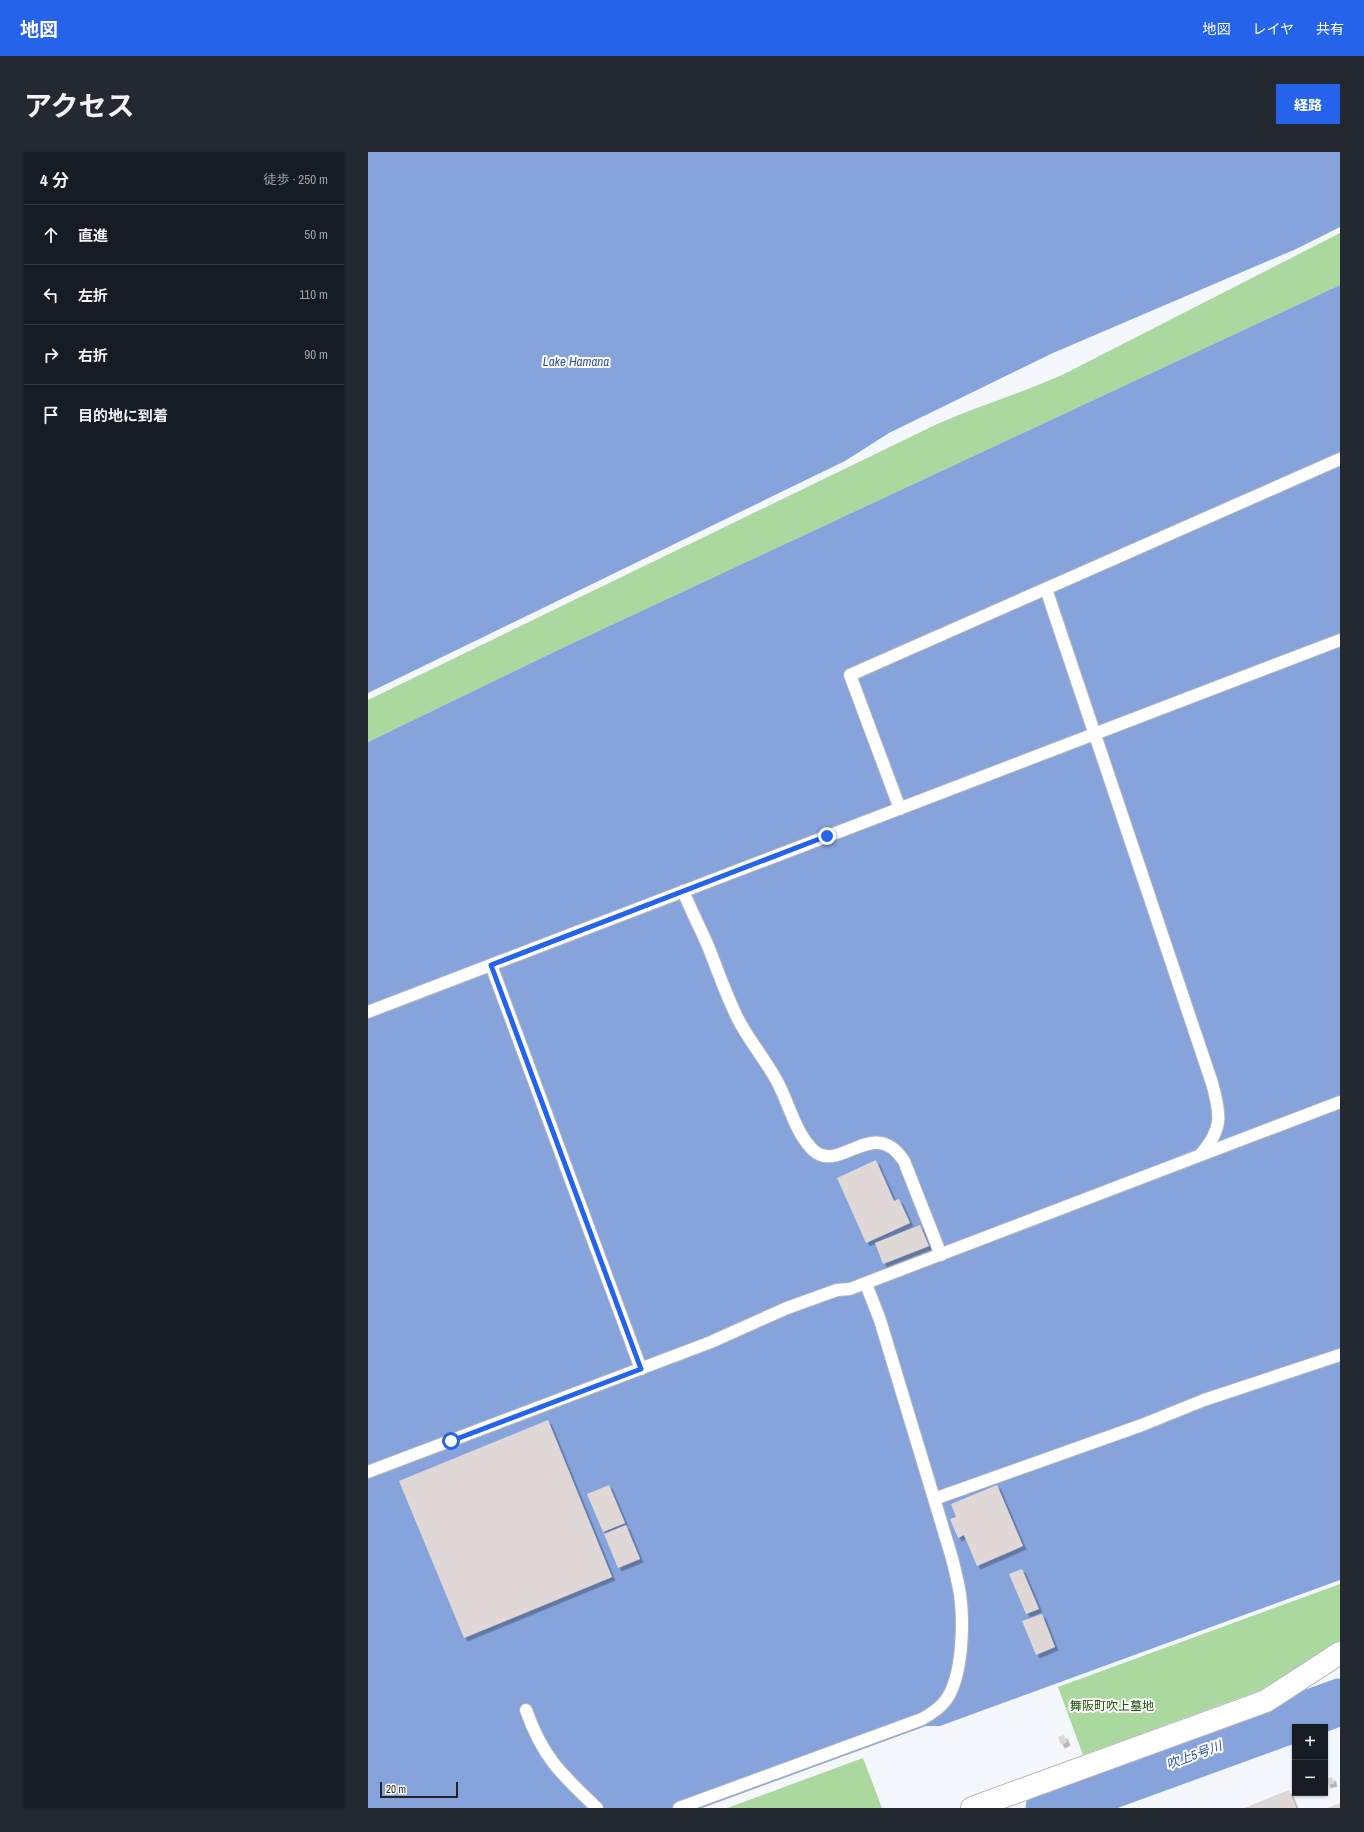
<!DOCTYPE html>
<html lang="ja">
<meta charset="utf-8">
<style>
:root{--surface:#171b24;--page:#242831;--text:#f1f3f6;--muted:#9ea1a6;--line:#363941;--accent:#2563eb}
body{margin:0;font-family:"Archivo Narrow","Noto Sans JP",sans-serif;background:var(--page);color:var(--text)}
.controls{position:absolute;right:12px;bottom:12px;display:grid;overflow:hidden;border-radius:0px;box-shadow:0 1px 3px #0004}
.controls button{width:36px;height:36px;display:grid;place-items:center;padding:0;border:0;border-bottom:1px solid var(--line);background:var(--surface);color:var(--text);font:20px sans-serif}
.scale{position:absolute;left:12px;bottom:10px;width:78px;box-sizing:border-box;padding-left:4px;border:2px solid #232526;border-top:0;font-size:11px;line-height:14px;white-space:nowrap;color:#232526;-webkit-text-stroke:3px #fff;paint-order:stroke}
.stop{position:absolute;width:12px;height:12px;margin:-9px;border:3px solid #2563eb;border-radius:50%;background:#fff}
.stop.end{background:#2563eb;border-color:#fff;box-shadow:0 1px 4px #0008}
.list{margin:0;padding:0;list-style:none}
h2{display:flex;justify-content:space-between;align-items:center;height:52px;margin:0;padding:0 16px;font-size:17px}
h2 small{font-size:13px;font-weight:400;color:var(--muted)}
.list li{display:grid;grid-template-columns:26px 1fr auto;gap:12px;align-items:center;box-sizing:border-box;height:60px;padding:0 16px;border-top:1px solid var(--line)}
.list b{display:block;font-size:15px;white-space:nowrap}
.list em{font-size:13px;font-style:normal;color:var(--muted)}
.icon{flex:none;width:22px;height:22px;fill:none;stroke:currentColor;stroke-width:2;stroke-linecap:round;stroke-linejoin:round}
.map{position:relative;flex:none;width:972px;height:1656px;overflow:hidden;border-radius:0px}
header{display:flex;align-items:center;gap:24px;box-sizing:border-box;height:56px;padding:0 20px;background:var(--accent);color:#fff}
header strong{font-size:19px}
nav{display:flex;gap:22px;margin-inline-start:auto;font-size:14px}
.intro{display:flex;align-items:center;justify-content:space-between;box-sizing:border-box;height:96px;padding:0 24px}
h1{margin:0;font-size:28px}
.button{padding:10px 18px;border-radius:0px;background:var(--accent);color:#fff;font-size:14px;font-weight:700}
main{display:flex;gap:24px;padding:0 24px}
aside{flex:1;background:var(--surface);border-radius:0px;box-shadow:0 1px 3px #0004}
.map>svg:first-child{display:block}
</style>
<header>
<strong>地図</strong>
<nav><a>地図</a><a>レイヤ</a><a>共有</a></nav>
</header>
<div class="intro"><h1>アクセス</h1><a class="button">経路</a></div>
<main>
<aside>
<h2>4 分<small>徒歩 · 250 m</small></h2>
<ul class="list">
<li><svg class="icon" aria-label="ahead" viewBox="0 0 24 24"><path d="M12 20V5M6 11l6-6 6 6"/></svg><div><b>直進</b></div><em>50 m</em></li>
<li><svg class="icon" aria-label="left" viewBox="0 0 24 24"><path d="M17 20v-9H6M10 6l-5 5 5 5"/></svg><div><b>左折</b></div><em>110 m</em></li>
<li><svg class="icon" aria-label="right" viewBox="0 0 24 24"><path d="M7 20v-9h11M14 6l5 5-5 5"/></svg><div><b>右折</b></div><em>90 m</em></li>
<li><svg class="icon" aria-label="arrive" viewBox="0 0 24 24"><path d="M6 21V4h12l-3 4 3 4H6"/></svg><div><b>目的地に到着</b></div></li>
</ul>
</aside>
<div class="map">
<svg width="972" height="1656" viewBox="0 0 972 1656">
<defs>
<filter id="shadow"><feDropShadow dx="3.5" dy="3.5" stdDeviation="0" flood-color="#0004"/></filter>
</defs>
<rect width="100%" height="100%" fill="#f4f8fd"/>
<path fill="#abd89f" d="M 972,81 L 972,133 L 192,497 L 0,590 L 0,548 L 567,273 C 610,254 655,241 698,221 Z
M 972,1432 L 972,1489 L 893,1538 L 715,1603 L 690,1535 Z
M 495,1606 L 514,1656 L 359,1656 Z"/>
<path fill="#86a3dc" d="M 0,0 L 972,0 L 972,75 L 928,97 L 685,201 L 521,281 L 477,309 L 0,541 Z
M 972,133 L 972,1428 L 572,1574 L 558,1574 L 334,1656 L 0,1656 L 0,590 L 192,497 Z"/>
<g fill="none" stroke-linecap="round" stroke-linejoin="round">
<path stroke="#86a3dc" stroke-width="47" d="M 681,1656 L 972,1550"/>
</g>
<path fill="#dfd8d7" filter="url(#shadow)" d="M 508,1008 L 526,1049 L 531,1047 L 542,1071 L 498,1091 L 469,1026 Z
M 552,1073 L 561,1094 L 515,1112 L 507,1091 Z
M 180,1268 L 244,1425 L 96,1486 L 31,1329 Z
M 241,1333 L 257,1371 L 235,1380 L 219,1342 Z
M 629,1333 L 655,1394 L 609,1414 L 596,1383 L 590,1386 L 582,1367 L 588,1365 L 583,1352 Z
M 258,1373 L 272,1407 L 250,1416 L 236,1382 Z
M 654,1417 L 671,1457 L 658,1462 L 641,1422 Z
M 674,1462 L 687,1495 L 668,1503 L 654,1469 Z
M 696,1583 L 699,1590 L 693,1593 L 690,1585 Z
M 964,1625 L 966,1631 L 959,1633 L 957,1627 Z
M 921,1638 L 928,1656 L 876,1656 Z
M 972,1651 L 972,1656 L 959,1656 Z"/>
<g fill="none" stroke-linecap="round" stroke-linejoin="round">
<g stroke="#b3b7bc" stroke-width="14">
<path id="service" d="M 678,437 L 844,931 C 853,963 855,977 833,1002
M 532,657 L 482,523 L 972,307
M 315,739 C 323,758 332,776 340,794 C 350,819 358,843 370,867 C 381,889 398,908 410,931 C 421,952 427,980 445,998 C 472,1023 506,962 536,1009 L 573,1103
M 123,813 L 273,1217
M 0,860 L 972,488
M 0,1320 L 343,1190 L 419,1156 L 469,1138 L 482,1137 L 972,950
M 566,1347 L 774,1273 L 836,1248 L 972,1203
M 158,1558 C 175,1606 193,1622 229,1656
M 311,1656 L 554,1567 C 563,1562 572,1556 578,1548 C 595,1524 596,1470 592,1442 C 590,1430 587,1418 584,1406 L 512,1168 L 498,1132"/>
</g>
<g stroke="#b3b7bc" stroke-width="24">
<path id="minor" d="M 604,1656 L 898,1549 L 972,1501"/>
</g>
<use href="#service" stroke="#fff" stroke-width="12"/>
<use href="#minor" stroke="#fff" stroke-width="22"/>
</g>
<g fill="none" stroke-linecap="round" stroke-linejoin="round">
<path stroke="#2563eb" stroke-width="5" d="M 83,1289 L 273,1217 L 123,813 L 459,684"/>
</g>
<g text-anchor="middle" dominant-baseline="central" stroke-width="4" stroke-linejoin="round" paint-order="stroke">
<g font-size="12" fill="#185000" stroke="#fff">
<text x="744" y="1554">舞阪町吹上墓地</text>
</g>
<g font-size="13" font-style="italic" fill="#325298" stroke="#fff">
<text x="208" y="209">Lake Hamana</text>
<text transform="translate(826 1603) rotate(-20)">吹上5号川</text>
</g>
</g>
</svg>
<div class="controls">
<button>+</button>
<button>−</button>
</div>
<div class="scale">20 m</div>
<div class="stop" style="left:83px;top:1289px"></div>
<div class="stop end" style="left:459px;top:684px"></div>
</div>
</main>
